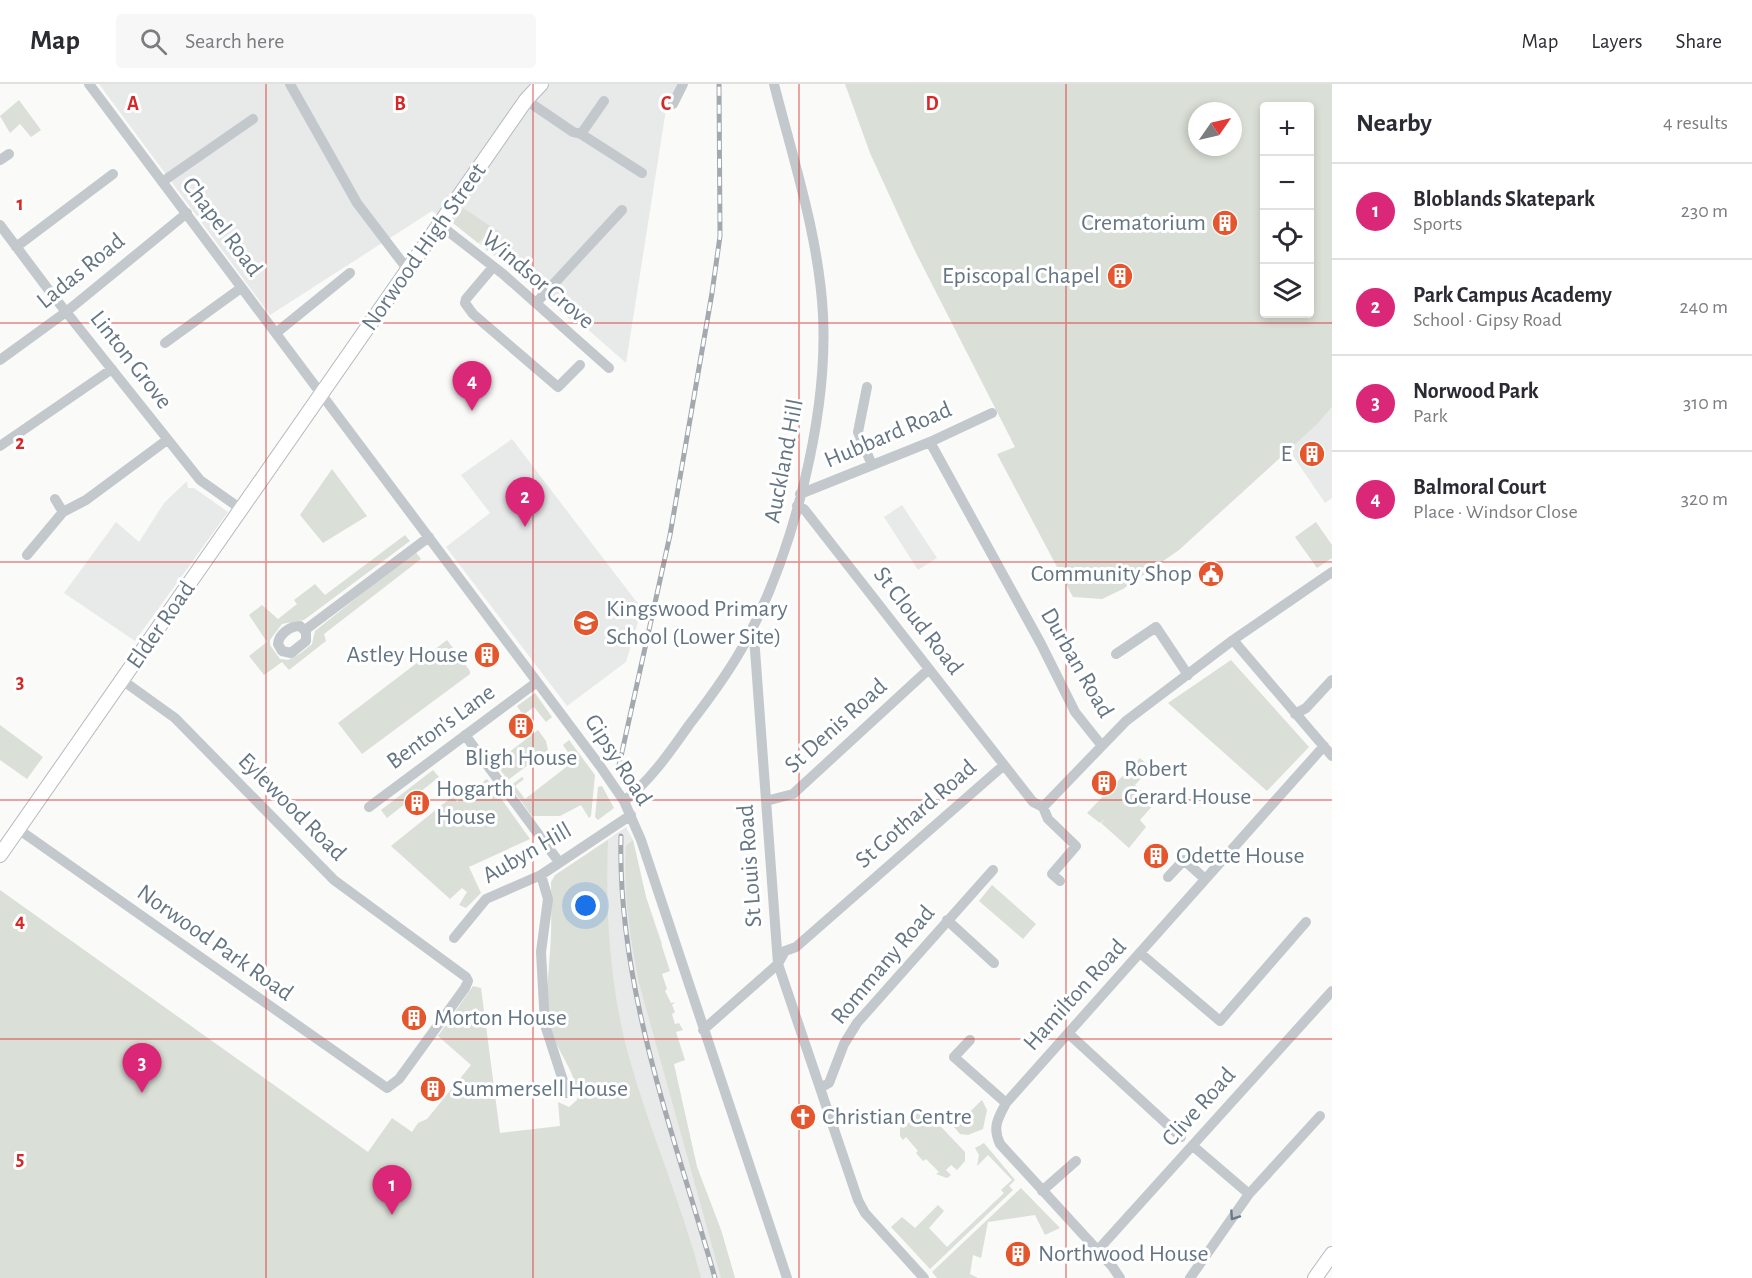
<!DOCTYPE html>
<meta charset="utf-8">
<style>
:root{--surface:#fff;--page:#f7f7f7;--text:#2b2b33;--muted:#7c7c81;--line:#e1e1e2;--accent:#db2777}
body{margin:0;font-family:"Alegreya Sans",sans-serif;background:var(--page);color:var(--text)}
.controls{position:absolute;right:18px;top:18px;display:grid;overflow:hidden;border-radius:6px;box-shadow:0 3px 9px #0003}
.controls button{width:54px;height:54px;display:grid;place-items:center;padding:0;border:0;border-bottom:2px solid var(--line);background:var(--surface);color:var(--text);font:30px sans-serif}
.compass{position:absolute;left:1188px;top:18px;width:54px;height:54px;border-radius:50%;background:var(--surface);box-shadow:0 3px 9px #0003;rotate:56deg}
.you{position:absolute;left:586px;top:822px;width:21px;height:21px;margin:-15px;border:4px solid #fff;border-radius:50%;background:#1a73e8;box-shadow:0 0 0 9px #1a73e833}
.badge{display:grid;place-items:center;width:39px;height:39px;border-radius:50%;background:var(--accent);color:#fff;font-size:20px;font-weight:700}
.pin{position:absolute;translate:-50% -50px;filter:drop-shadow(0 2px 3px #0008)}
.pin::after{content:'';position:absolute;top:32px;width:21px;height:18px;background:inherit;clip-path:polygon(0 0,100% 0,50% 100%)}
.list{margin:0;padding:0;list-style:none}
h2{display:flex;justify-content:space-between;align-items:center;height:78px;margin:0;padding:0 24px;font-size:26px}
h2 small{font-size:20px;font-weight:400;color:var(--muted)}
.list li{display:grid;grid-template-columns:39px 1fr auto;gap:18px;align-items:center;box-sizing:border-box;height:96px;padding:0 24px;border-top:2px solid var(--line)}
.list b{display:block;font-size:22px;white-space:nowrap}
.list p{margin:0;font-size:20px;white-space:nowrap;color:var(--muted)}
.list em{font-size:20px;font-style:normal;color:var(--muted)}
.icon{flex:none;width:33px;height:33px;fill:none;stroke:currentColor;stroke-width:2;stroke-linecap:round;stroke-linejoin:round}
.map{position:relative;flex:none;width:1332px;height:1194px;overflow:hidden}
header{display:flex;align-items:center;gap:36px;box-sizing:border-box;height:84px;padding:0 30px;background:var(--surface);border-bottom:2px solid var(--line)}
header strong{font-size:28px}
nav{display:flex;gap:33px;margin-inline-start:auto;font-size:21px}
.search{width:420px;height:54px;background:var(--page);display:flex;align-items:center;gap:15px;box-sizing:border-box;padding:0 21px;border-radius:6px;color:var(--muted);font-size:22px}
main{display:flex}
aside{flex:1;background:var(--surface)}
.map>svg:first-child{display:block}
</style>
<header>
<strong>Map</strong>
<div class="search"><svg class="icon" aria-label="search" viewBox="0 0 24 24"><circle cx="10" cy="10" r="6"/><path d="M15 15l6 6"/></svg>Search here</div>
<nav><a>Map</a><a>Layers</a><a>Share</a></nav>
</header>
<main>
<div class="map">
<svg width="1332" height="1194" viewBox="0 0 1332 1194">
<rect width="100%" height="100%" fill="#fafaf8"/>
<path fill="#e8e9e9" d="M 99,0 L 679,0 L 667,19 L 626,279 L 576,235 L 573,238 L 501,177 L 453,139 L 432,127 L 270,231 Z
M 1332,323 L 1332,414 L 1325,419 L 1289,366 Z
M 512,355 L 642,525 L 626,578 L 567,622 L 446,463 L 490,429 L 461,391 Z
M 187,397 L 188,404 L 194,404 L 228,428 L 135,557 L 64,509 L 116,438 L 139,458 L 164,419 Z
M 902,421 L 937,474 L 918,486 L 884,433 Z
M 626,743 L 633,756 L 646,813 L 662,859 L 655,904 L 697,1083 L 721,1146 L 735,1194 L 695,1194 L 565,856 L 575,778 Z"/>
<path fill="#dadfd7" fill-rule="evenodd" d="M 845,0 L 1332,0 L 1332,323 L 1316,341 L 1179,466 L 1123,505 L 1102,515 L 1073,513 L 997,370 L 1015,363 L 914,165 L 870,69 ZM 1310,22 L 1310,230 L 1264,230 L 1264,22 ZM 1197,27 L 1233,27 L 1233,63 L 1197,63 Z
M 19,16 L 41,46 L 31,53 L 20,40 L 10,49 L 0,32 Z
M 463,124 L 501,149 L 488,167 L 485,165 L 489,160 L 483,154 L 478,159 L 453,139 Z
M 332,385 L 367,432 L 323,459 L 300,431 Z
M 1316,438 L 1332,461 L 1332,474 L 1317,484 L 1295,453 Z
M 405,451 L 410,457 L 304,536 L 282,540 L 270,556 L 270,561 L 280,575 L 288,576 L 301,569 L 312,560 L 315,547 L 415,467 L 421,475 L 324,550 L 326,557 L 289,586 L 282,578 L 264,591 L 249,572 L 267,558 L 249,531 L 262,521 L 278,535 L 297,520 L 294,516 L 315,500 L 325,511 Z
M 447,556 L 470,587 L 470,590 L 362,670 L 338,639 Z
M 1231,576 L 1309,663 L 1267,707 L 1168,619 Z
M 535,609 L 552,633 L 546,638 L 534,623 L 523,631 L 517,622 Z
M 0,641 L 43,673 L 27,695 L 0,676 Z
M 538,646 L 546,657 L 548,666 L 508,696 L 495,679 Z
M 569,656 L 595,691 L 591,732 L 589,734 L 581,721 L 560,732 L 532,732 L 510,702 L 522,693 L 524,695 L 515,702 L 525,715 L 574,677 L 563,661 Z
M 1140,674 L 1151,684 L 1135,701 L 1155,719 L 1140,736 L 1146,743 L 1129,764 L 1101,739 L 1105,734 L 1100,739 L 1087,729 Z
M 433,686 L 439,693 L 387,734 L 381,726 Z
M 487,695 L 530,755 L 469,783 L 481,809 L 466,824 L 459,821 L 467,808 L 462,804 L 450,815 L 391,762 L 453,712 L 457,718 Z
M 602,702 L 614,724 L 598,736 L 595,733 L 598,703 Z
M 608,756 C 605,828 610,907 630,977 C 651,1051 682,1120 701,1194 L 0,1194 L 0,806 L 368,1068 L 392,1034 L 412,1048 L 418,1039 L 427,1035 L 471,981 L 438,952 L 473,902 L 481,904 L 500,1049 L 560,1042 L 558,1018 L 569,1023 L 577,1016 C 579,988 553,965 549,938 C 546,914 548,892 550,868 C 552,845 551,821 551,798 L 555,791 Z
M 633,756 L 646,813 L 670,887 L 662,890 L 667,905 L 665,907 L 671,919 L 675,918 L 672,921 L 675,928 L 672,930 L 675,940 L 679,939 L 683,946 L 676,948 L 685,976 L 674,980 L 697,1083 L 721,1146 L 735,1194 L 721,1194 L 639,899 C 630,854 623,807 626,762 Z
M 992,801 L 1036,840 L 1023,855 L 979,817 Z
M 982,1016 L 987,1026 L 983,1045 L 968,1051 L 960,1050 L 954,1043 Z
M 920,1026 L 927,1028 L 965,1068 L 965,1077 L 957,1086 L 951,1081 L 946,1086 L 951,1091 L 947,1094 L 936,1090 L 939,1088 L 926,1075 L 923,1077 L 916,1069 L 918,1067 L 906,1053 L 903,1056 L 900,1052 L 900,1043 L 904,1044 Z
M 984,1059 L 1015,1096 L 1009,1102 L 1013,1106 L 930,1185 L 891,1143 L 902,1133 L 915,1144 L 938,1121 L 944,1127 L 929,1144 L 947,1163 L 1004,1109 L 1001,1106 L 1012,1096 L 988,1071 L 977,1082 L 979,1071 L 975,1064 Z
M 1021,1104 L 1060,1144 L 1045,1151 L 1035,1131 L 988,1138 L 981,1174 L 973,1171 L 970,1190 L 978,1194 L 937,1194 L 932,1188 Z"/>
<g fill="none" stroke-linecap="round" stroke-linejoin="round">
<g stroke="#b5babe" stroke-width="16">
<path id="major" d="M 0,771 L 526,16 L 541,0
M 1315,1194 L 1332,1170"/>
</g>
<path stroke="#c3c8cc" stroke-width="10" d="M 89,0 L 600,682 L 624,717 L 641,756 L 787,1194
M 290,0 L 357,119 L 408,186
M 526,16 L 573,48 L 581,50 L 642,89
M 673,20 L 683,0
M 581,50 L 604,17
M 0,76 L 9,70
M 162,98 L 253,35
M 0,141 L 51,209 L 200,396 L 241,425
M 440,141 L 503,190 L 609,284
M 16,163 L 113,90
M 493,183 L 466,215 L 465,219 L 473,230 L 558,303 L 580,281
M 536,219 L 622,126
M 276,249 L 350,189
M 165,259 L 241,204
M 0,276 L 66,228 L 187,129
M 867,303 L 858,348 L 872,381
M 930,358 L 1041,560 L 1075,628 L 1102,662
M 0,362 L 112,285
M 800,410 L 930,358 L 992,329
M 55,415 L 63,428
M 797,422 L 804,425 L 1033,718 L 1043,723
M 27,471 L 63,428 L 86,416 L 167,356
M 300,542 L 306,548 L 306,557 L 291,569 L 282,567 L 278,560 C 279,550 290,542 300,542 Z
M 305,546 L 429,453
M 747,555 L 754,559 L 755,566 L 778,880 L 858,1116 L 865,1129 L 924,1194
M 1233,556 L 1332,672
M 1116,570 L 1156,543 L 1188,591
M 1295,630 L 1306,624 L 1332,596
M 465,651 L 559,778
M 624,717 C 650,697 670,668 689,641 C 710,614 731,586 747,555 C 794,465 828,332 823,231 C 819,153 793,75 774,0
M 766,717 L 793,710 L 929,585
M 369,723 L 537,598
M 1043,723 L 1126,637 L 1233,556 L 1332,488
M 1043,723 L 1048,735 L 1076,762 L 1052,790 L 1060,797
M 18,745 L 387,1004 L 399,995 L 465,904 L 468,897 L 466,893 L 334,796 L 175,634 L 122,596
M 541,791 L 548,815 L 541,868 L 545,941 L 567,1009
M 1168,793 L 1184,776 L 1205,795
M 947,836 L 994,879
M 454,854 L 486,815 L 541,791 L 631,731
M 1140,869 L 1220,937 L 1306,838
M 703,946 L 778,880 L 785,867 L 796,863 L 1004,681
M 1069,950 L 1181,1053
M 970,956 L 954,973 L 1006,1019
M 820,1004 L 829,999 L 844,960 L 857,939 L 993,786
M 1042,1107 L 1076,1077
M 1249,1110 L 1320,1032
M 1097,1167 L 1332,907
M 1120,1194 L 1112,1182 L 1000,1060 C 992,1043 998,1034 1006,1019 L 1324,662
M 1190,1194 L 1249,1110 L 1193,1062"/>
<use href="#major" stroke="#fff" stroke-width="14"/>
<g stroke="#a2aab0" stroke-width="5">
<path id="rail" d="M 618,686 L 670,451 L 712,209 L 720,152 L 719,0
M 621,752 C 617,903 674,1050 715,1194"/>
</g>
<use href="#rail" stroke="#fff" stroke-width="3" stroke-dasharray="9" stroke-linecap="butt"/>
</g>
<defs><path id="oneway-chevron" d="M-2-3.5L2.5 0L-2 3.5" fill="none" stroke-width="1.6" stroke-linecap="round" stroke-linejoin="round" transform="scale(1.5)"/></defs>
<use stroke="#6a7a87" href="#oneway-chevron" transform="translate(1234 1132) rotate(124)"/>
<path fill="none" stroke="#d62828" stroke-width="1.5" stroke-opacity="0.55" d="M 266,0 L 266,1194M 533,0 L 533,1194M 799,0 L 799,1194M 1066,0 L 1066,1194M 0,239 L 1332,239M 0,478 L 1332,478M 0,716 L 1332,716M 0,955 L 1332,955"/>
<defs>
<g id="building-disc" transform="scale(1.35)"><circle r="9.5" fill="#e4572e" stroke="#fff"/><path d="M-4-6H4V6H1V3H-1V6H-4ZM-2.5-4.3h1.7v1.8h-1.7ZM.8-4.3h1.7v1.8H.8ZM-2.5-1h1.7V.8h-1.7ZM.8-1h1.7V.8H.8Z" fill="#fff"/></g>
<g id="civic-disc" transform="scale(1.35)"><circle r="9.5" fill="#e4572e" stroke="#fff"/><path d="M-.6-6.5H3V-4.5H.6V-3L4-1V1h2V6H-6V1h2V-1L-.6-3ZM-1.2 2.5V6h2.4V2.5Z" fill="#fff"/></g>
<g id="school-disc" transform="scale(1.35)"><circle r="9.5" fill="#e4572e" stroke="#fff"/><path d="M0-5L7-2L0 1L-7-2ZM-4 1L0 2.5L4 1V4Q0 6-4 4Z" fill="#fff"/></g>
<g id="church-disc" transform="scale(1.35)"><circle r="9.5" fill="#e4572e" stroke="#fff"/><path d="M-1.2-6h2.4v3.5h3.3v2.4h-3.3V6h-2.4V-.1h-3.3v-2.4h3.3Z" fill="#fff"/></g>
</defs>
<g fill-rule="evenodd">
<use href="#building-disc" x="1225" y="139"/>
<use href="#building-disc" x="1120" y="192"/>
<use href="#building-disc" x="1312" y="370"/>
<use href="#civic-disc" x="1211" y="490"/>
<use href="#school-disc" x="586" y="539"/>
<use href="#building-disc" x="487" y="571"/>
<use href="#building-disc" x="521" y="642"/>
<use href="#building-disc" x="1104" y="699"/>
<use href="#building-disc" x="417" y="719"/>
<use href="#building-disc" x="1156" y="772"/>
<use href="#building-disc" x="414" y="934"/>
<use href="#building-disc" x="433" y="1005"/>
<use href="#church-disc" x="803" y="1033"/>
<use href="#building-disc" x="1018" y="1170"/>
</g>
<g text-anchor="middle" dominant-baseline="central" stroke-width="6" stroke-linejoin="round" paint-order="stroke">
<g font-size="24" fill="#657683" stroke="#fff" text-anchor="start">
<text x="1206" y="139" text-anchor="end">Crematorium</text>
<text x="1100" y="192" text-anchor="end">Episcopal Chapel</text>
<text x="1292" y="370" text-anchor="end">E</text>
<text x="1192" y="490" text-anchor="end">Community Shop</text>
<text x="606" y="525">Kingswood Primary<tspan x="606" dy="28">School (Lower Site)</tspan></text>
<text x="468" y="571" text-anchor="end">Astley House</text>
<text x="521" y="674" text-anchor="middle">Bligh House</text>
<text x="1124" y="685">Robert<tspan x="1124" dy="28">Gerard House</tspan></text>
<text x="436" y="705">Hogarth<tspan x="436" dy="28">House</tspan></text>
<text x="1176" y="772">Odette House</text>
<text x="434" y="934">Morton House</text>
<text x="452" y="1005">Summersell House</text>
<text x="822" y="1033">Christian Centre</text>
<text x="1038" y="1170">Northwood House</text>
</g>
<g font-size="24" fill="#657683" stroke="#fff">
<text transform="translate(222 143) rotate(53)">Chapel Road</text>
<text transform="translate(424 163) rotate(-55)">Norwood High Street</text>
<text transform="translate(81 187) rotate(-39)">Ladas Road</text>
<text transform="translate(538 196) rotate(40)">Windsor Grove</text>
<text transform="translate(131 276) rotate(52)">Linton Grove</text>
<text transform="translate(888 351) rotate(-23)">Hubbard Road</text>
<text transform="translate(784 377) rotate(-79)">Auckland Hill</text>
<text transform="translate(918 537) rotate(52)">St Cloud Road</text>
<text transform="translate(161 541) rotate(-55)">Elder Road</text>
<text transform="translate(1077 579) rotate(60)">Durban Road</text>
<text transform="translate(836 642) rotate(-42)">St Denis Road</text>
<text transform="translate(441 643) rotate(-36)">Benton's Lane</text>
<text transform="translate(618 676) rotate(57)">Gipsy Road</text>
<text transform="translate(292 723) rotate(45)">Eylewood Road</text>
<text transform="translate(916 730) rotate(-41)">St Gothard Road</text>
<text transform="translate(527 769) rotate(-30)">Aubyn Hill</text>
<text transform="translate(750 782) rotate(-94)">St Louis Road</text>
<text transform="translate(215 859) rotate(35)">Norwood Park Road</text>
<text transform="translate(883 881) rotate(-50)">Rommany Road</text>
<text transform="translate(1075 911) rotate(-48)">Hamilton Road</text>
<text transform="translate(1199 1023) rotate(-48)">Clive Road</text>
</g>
</g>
<g font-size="20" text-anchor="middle" font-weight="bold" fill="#d62828" stroke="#fff" stroke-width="6" stroke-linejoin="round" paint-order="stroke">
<text x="133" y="26">A</text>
<text x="400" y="26">B</text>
<text x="666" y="26">C</text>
<text x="932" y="26">D</text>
<text x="20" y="126">1</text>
<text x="20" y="365">2</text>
<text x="20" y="604">3</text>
<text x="20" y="843">4</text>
<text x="20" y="1081">5</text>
</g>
</svg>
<div class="controls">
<button>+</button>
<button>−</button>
<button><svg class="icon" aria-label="locate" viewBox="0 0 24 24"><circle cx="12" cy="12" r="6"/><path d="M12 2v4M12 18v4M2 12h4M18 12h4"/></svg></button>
<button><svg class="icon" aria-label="layers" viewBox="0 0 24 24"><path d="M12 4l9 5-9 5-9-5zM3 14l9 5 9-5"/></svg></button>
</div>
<svg class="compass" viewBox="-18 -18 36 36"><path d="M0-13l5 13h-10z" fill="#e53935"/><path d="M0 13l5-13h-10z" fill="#7c7c81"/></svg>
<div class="you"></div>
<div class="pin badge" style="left:392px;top:1131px">1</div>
<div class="pin badge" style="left:525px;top:443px">2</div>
<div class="pin badge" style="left:142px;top:1009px">3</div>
<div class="pin badge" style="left:472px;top:327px">4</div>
</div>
<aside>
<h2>Nearby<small>4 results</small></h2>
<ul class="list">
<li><span class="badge">1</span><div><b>Bloblands Skatepark</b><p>Sports</p></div><em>230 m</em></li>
<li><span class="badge">2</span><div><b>Park Campus Academy</b><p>School · Gipsy Road</p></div><em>240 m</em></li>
<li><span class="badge">3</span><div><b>Norwood Park</b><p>Park</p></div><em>310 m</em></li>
<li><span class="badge">4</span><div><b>Balmoral Court</b><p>Place · Windsor Close</p></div><em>320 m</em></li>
</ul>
</aside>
</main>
